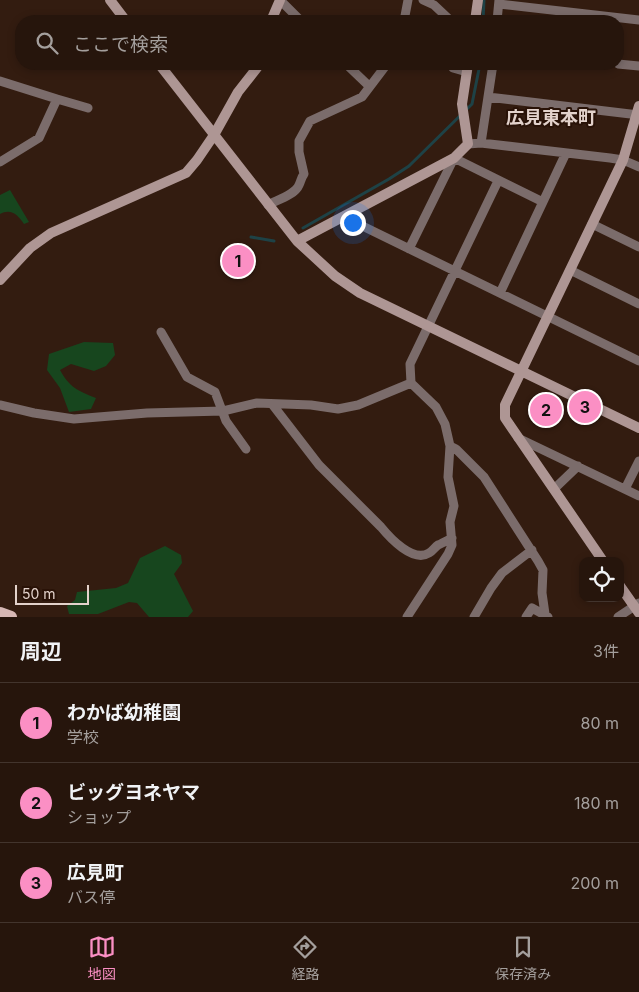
<!DOCTYPE html>
<html lang="ja">
<meta charset="utf-8">
<style>
:root{--surface:#26150c;--page:#32221a;--text:#f1f3f6;--muted:#a49f9d;--line:#42342d;--accent:#fb8fc4}
body{margin:0;font-family:Inter,"Noto Sans JP",sans-serif;background:var(--page);color:var(--text)}
.controls{position:absolute;right:15px;bottom:15px;display:grid;overflow:hidden;border-radius:10px;box-shadow:0 2px 8px #0003}
.controls button{width:45px;height:45px;display:grid;place-items:center;padding:0;border:0;border-bottom:1px solid var(--line);background:var(--surface);color:var(--text);font:25px sans-serif}
.scale{position:absolute;left:15px;bottom:12px;width:74px;box-sizing:border-box;padding-left:5px;border:2px solid #e3d2cb;border-top:0;font-size:14px;line-height:18px;white-space:nowrap;color:#e3d2cb;-webkit-text-stroke:4px #291207;paint-order:stroke}
.you{position:absolute;left:352px;top:222px;width:18px;height:18px;margin:-12px;border:4px solid #fff;border-radius:50%;background:#1a73e8;box-shadow:0 0 0 8px #1a73e833}
.badge{display:grid;place-items:center;width:32px;height:32px;border-radius:50%;background:var(--accent);color:#111;font-size:16px;font-weight:700}
.pin{position:absolute;translate:-50% -50%;border:2px solid #fff;box-shadow:0 1px 5px #0006}
.list{margin:0;padding:0;list-style:none}
h2{display:flex;justify-content:space-between;align-items:center;height:65px;margin:0;padding:0 20px;font-size:21px}
h2 small{font-size:16px;font-weight:400;color:var(--muted)}
.list li{display:grid;grid-template-columns:32px 1fr auto;gap:15px;align-items:center;box-sizing:border-box;height:80px;padding:0 20px;border-top:1px solid var(--line)}
.list b{display:block;font-size:19px;white-space:nowrap}
.list p{margin:0;font-size:16px;white-space:nowrap;color:var(--muted)}
.list em{font-size:16px;font-style:normal;color:var(--muted)}
.icon{flex:none;width:28px;height:28px;fill:none;stroke:currentColor;stroke-width:2;stroke-linecap:round;stroke-linejoin:round}
.map{position:relative;flex:none;width:639px;height:617px;overflow:hidden}
.search{position:absolute;background:var(--surface);box-shadow:0 2px 8px #0003;left:15px;right:15px;top:15px;height:55px;display:flex;align-items:center;gap:12px;box-sizing:border-box;padding:0 18px;border-radius:20px;color:var(--muted);font-size:19px}
.sheet{height:305px;background:var(--surface)}
nav{display:flex;justify-content:space-around;align-items:center;box-sizing:border-box;height:70px;border-top:1px solid var(--line);background:var(--surface);font-size:14px;color:var(--muted)}
nav a{display:grid;justify-items:center;gap:2px}
nav .on{color:var(--accent)}
.map>svg:first-child{display:block}
</style>
<div class="map">
<svg width="639" height="617" viewBox="0 0 639 617">
<rect width="100%" height="100%" fill="#331c10"/>
<path fill="#17461e" d="M 10,190 L 29,222 L 24,224 C 18,215 11,208 0,214 L 0,195 Z
M 84,342 L 113,343 L 115,355 L 106,366 L 94,371 L 71,364 L 60,370 C 69,387 78,391 96,398 L 91,409 L 69,412 L 60,388 L 47,370 L 49,354 Z
M 165,546 L 181,555 L 182,563 L 174,574 L 193,611 L 188,617 L 149,617 L 137,603 L 129,602 L 98,614 L 69,614 L 67,606 L 75,600 L 77,592 L 116,588 L 128,583 L 140,558 Z"/>
<g fill="none" stroke-linecap="round" stroke-linejoin="round">
<path stroke="#1e4246" stroke-width="3" d="M 483,21 L 484,0
M 303,228 L 389,179 L 409,166 L 472,104 L 480,64
M 251,237 L 274,241"/>
<path stroke="#7b6c6b" stroke-width="9" d="M 280,0 L 301,21
M 423,0 L 434,5 L 451,21
M 499,4 L 639,20
M 404,21 L 408,0
M 497,21 L 499,0
M 346,64 L 369,86
M 618,64 L 639,66
M 453,68 L 467,72
M 0,81 L 57,99 L 39,138 L 0,162
M 488,97 L 639,115
M 57,99 L 88,108
M 481,143 L 493,64
M 468,144 L 481,143 L 610,158 L 623,160 L 639,167
M 268,205 C 277,200 295,195 299,185 C 301,181 301,178 304,174 L 299,152 L 299,141 L 310,121 L 362,97 L 387,64
M 344,217 L 639,361
M 592,224 L 639,247
M 409,249 L 454,158 L 543,202
M 570,270 L 639,304
M 500,293 L 566,153
M 161,332 L 187,377 L 215,392 L 226,421 L 246,449
M 272,404 L 319,465 L 381,527 C 390,538 413,563 429,553 C 433,551 435,547 438,545 C 443,543 448,540 452,538
M 0,405 L 34,413 L 74,419 L 147,413 L 223,411 L 257,403 L 311,405 L 338,409 L 358,405 L 411,383 L 410,364 L 498,181
M 518,438 L 639,496
M 450,446 L 456,449 L 484,477 L 538,561 L 543,570 L 542,593 L 545,614
M 554,489 L 578,466
M 625,489 L 639,461
M 407,617 L 448,554 L 452,545 L 450,522 L 454,506 L 448,477 L 450,446 L 445,424 L 436,407 L 411,383
M 474,617 L 491,588 L 502,573 L 532,550
M 526,617 L 532,608 L 548,617
M 618,617 L 639,603"/>
<path stroke="#ae9694" stroke-width="10" d="M 110,0 L 126,21
M 271,21 L 280,0
M 475,21 L 478,0
M 159,64 L 297,241 L 335,276 L 360,293 L 639,428
M 297,241 L 454,158 L 468,144 L 462,104 L 468,64
M 0,280 L 30,248 L 51,233 L 186,173 L 197,160 L 214,135 L 238,92 L 260,64
M 603,561 L 505,418 L 505,405 L 623,160 L 639,106
M 620,586 L 639,613"/>
<path stroke="#d6b7b4" stroke-width="12" d="M 0,613 L 11,617"/>
</g>
<g text-anchor="middle" dominant-baseline="central" stroke-width="4" stroke-linejoin="round" paint-order="stroke">
<g font-size="18" font-weight="bold" fill="#e3d2cb" stroke="#291207">
<text x="551" y="117">広見東本町</text>
</g>
</g>
</svg>
<div class="controls">
<button><svg class="icon" aria-label="locate" viewBox="0 0 24 24"><circle cx="12" cy="12" r="6"/><path d="M12 2v4M12 18v4M2 12h4M18 12h4"/></svg></button>
</div>
<div class="scale">50 m</div>
<div class="you"></div>
<div class="pin badge" style="left:238px;top:261px">1</div>
<div class="pin badge" style="left:546px;top:410px">2</div>
<div class="pin badge" style="left:585px;top:407px">3</div>
<div class="search"><svg class="icon" aria-label="search" viewBox="0 0 24 24"><circle cx="10" cy="10" r="6"/><path d="M15 15l6 6"/></svg>ここで検索</div>
</div>
<section class="sheet">
<h2>周辺<small>3件</small></h2>
<ul class="list">
<li><span class="badge">1</span><div><b>わかば幼稚園</b><p>学校</p></div><em>80 m</em></li>
<li><span class="badge">2</span><div><b>ビッグヨネヤマ</b><p>ショップ</p></div><em>180 m</em></li>
<li><span class="badge">3</span><div><b>広見町</b><p>バス停</p></div><em>200 m</em></li>
</ul>
</section>
<nav>
<a class="on"><svg class="icon" aria-label="map" viewBox="0 0 24 24"><path d="M3 6l6-2 6 2 6-2v14l-6 2-6-2-6 2zM9 4v14M15 6v14"/></svg>地図</a>
<a><svg class="icon" aria-label="directions" viewBox="0 0 24 24"><path d="M12 3l9 9-9 9-9-9zM9 14v-3h6M13 9l2 2-2 2"/></svg>経路</a>
<a><svg class="icon" aria-label="saved" viewBox="0 0 24 24"><path d="M7 4h10v16l-5-4-5 4z"/></svg>保存済み</a>
</nav>
